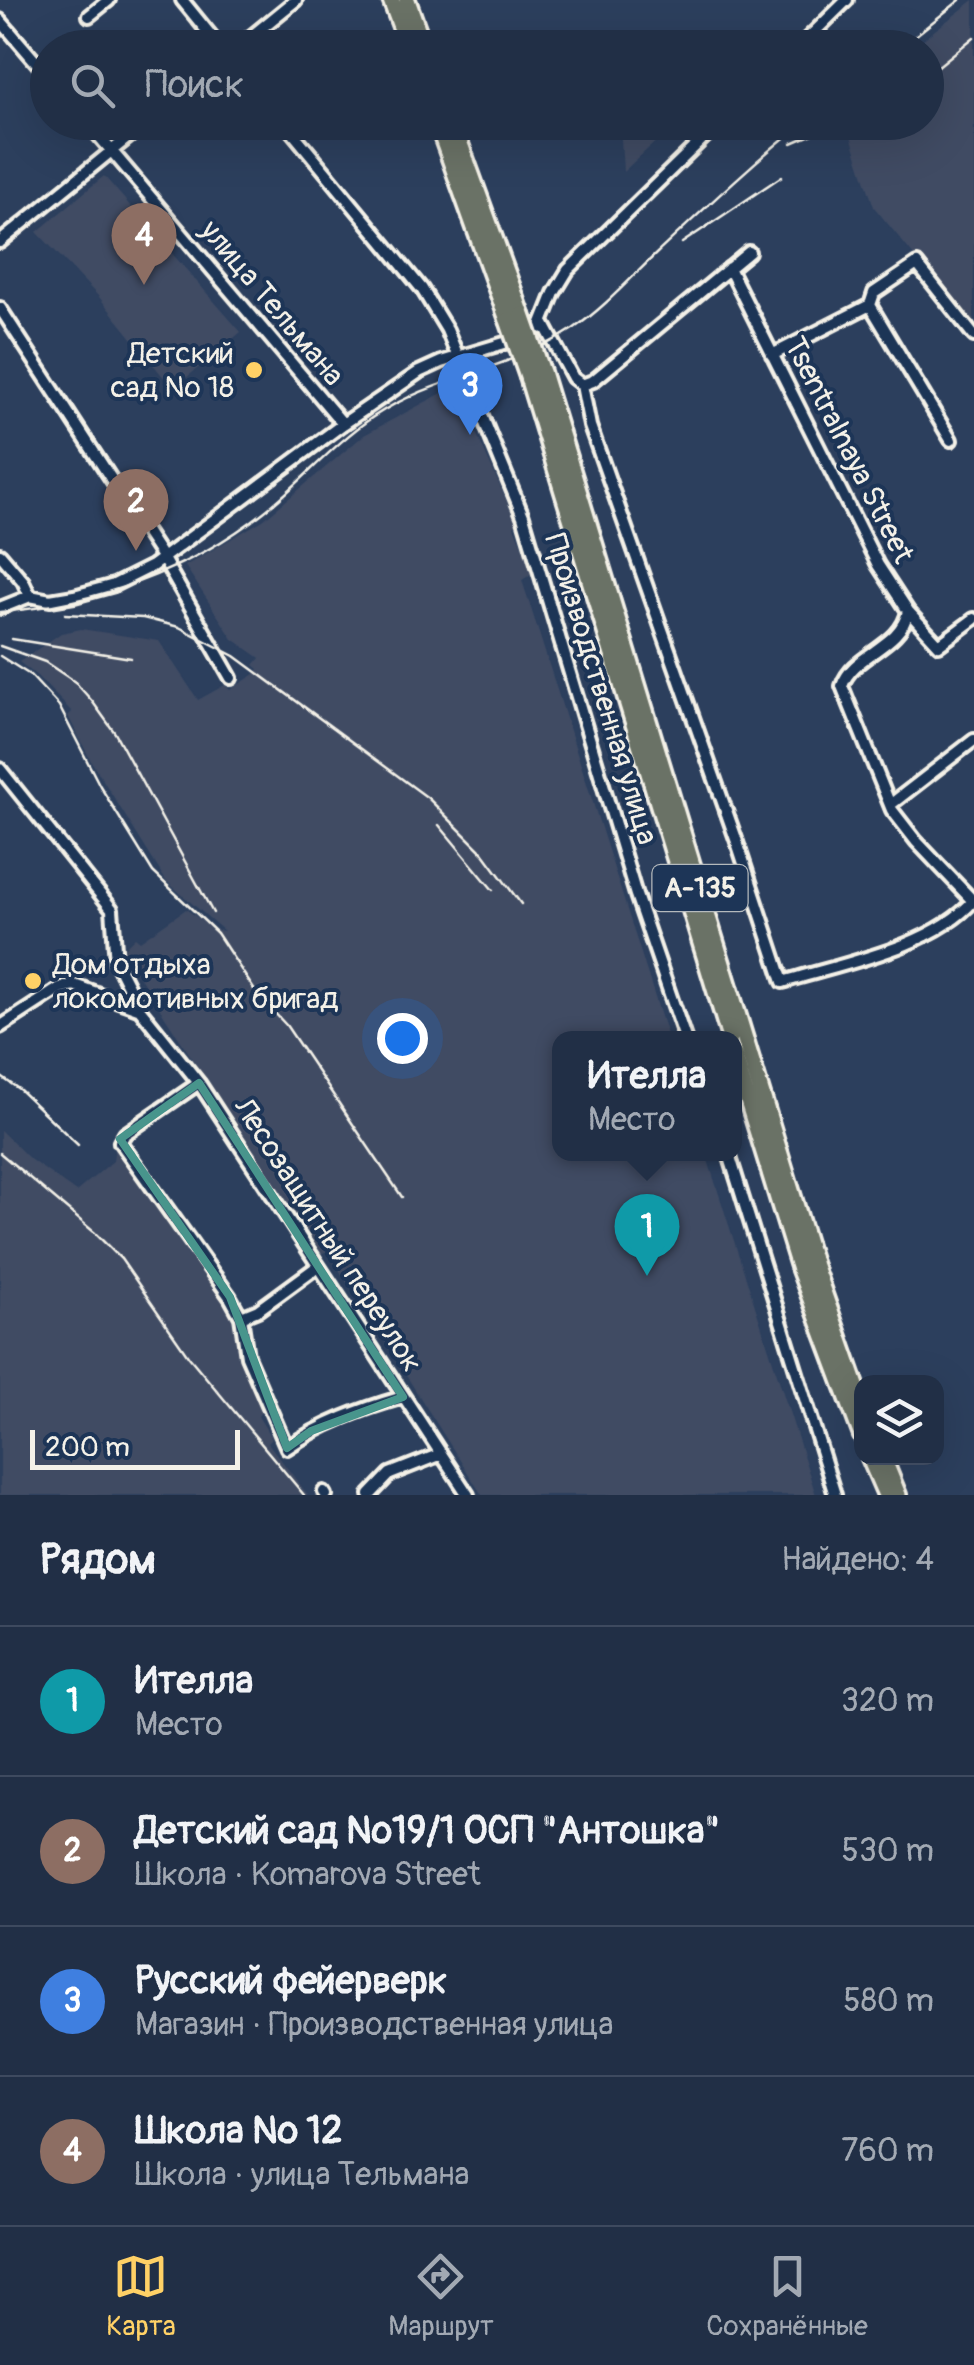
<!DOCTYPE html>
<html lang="ru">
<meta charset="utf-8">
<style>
:root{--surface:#212f46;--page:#29374d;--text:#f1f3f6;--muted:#a2a9b3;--line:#3e4a5f;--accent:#ffd166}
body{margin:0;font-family:Pangolin,sans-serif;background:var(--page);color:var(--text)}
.controls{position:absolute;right:30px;bottom:30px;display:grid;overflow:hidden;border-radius:20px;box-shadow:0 10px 40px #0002}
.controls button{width:90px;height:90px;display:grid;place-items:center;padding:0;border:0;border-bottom:2px solid var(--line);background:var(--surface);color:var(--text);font:50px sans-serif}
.scale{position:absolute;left:30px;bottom:25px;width:210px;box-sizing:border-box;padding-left:10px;border:5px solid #f4f1e8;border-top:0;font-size:28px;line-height:35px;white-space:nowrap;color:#f4f1e8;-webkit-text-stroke:8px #1d3557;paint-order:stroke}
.you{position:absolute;left:402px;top:1038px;width:35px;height:35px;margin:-25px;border:8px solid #fff;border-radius:50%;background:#1a73e8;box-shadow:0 0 0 15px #1a73e833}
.badge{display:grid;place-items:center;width:65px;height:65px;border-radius:50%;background:var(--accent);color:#fff;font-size:32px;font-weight:700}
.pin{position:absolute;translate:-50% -82px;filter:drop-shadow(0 2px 5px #0008)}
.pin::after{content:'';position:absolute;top:52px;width:35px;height:30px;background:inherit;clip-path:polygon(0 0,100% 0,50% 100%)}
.popup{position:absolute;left:552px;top:1031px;width:190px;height:130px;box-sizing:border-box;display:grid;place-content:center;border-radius:20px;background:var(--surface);filter:drop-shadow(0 2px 8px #0005);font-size:32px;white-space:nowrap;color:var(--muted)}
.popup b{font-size:38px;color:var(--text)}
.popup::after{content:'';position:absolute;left:50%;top:100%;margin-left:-20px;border:20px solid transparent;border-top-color:var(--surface)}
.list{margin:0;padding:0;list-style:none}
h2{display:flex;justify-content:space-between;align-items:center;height:130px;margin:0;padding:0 40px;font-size:42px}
h2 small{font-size:32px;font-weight:400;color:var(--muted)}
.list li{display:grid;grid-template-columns:65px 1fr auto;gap:30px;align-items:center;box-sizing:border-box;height:150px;padding:0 40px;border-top:2px solid var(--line)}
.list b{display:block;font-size:38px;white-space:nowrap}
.list p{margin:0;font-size:32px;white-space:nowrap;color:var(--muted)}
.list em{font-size:32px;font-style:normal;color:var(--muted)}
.icon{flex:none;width:55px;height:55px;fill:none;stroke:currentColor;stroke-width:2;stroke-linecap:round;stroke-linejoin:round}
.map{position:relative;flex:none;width:974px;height:1495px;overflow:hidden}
.search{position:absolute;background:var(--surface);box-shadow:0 10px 40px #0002;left:30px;right:30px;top:30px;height:110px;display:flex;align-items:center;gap:25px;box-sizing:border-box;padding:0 35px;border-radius:55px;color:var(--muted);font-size:38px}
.sheet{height:730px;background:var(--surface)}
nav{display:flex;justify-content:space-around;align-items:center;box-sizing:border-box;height:140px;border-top:2px solid var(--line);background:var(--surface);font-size:28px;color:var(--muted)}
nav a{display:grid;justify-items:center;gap:5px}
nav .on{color:var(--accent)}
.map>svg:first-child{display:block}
</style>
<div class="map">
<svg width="974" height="1495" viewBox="0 0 974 1495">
<rect width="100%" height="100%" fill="#2c3f5d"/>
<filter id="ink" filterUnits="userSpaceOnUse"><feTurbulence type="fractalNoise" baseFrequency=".01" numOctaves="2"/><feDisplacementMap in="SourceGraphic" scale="20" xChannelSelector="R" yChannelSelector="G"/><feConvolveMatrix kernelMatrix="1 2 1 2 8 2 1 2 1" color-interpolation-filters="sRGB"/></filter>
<g filter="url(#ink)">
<path fill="#3f4b64" d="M 974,0 L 974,329 L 874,207 L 849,130 L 864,123 L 926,122 L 926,48 L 913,47 Z
M 620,123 L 676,122 L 676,123 L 623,172 Z
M 104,176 L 241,332 L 173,389 L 99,297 L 37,232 Z
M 444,392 L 460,397 L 517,524 L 514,526 L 533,573 L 522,580 L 668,1038 L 560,1038 L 560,1154 L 706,1154 L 816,1495 L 482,1495 L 327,1251 L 319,1255 L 122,950 L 135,937 L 140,941 L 186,909 L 213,929 L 224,931 L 166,881 L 91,761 L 68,716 L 72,712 L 37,676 L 19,662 L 61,633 L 81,629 L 159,641 L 198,700 L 225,685 L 230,690 L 255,674 L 259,669 L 254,665 L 260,658 L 233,639 L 185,566 L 263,520 L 364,435 Z
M 0,1130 L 31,1160 L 76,1192 L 113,1161 L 116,1136 L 122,1138 L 205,1255 L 248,1340 L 258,1392 L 254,1395 L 264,1409 L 258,1416 L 272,1439 L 268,1443 L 308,1495 L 0,1495 Z"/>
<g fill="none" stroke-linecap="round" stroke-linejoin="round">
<g stroke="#f4f1e8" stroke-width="18">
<path id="minor" d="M 182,0 L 221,48
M 89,16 L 109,0
M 0,20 L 48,76
M 237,48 L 296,0
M 798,48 L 847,0
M 87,122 L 343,424
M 284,122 L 422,289 L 447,330 L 523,516 L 636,895 L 685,1038
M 0,242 L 147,122
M 729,268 L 878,565 L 908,611 L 939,645 L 974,619
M 870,305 L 951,440
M 870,305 L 874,293 L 917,264 L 974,336
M 0,308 L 162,557 L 231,678
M 544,324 L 573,378 L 582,385 L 590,426 L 736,839 L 783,982 C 841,964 934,947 974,900
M 540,328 L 554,293 L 568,270 L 720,122
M 772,355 L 870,305
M 582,385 L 593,381 L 749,252
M 0,554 L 23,581 L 30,596
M 0,608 L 30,596 L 50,600 L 74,596 L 114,585 L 152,566 L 343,424 L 419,372 L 441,362 L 521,338
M 908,611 C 901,648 853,653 842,686 L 892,810 L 916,841 L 973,901
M 0,769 L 112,909 L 116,962 L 139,1008 L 199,1083 L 468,1495
M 890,805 L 974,740
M 0,1027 L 60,988 L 74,985 L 138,1008
M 199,1083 L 125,1134 L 120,1142 L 230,1297 L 241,1317 L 247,1356 L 287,1448 C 322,1423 362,1409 403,1397
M 729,1154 L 835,1495
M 241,1317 L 258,1310 L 318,1266
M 324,1492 L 326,1495
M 370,1495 L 390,1474 L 441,1454"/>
</g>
<g stroke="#f4f1e8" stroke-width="22">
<path id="highway" d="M 391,0 L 409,48
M 407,0 L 424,48
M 437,122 L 508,320
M 452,122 L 522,315
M 542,372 L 814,1266 L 862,1403
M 528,377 L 730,1038
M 734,1055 L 800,1270 L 862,1436
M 870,1458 L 886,1495
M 883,1458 L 898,1495"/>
</g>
<use href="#minor" stroke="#1d3557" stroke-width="10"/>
<use href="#highway" stroke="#6a7266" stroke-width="15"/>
<path stroke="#f4f1e8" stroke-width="2.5" d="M 900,48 L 960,0
M 926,76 L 974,37
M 792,143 L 841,122
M 682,243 L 782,176
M 0,612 C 96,604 188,572 265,511 C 302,482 333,444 373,417 C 434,376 511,370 573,329 C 604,308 630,279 657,253 C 705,208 752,163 804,122
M 65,614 L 143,618 L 179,627 L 235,656 L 428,798 L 484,854 L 521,904
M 12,639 L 131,658
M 0,646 L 45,662 L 75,682 L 92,701 L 115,733 L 213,913
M 0,656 L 30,675 L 59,706 L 100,786 L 153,872 L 217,933 L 257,994 L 286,1025 L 402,1197
M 439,825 L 493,890
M 0,1076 L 20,1090 L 78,1145
M 0,1153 L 94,1232 L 121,1259 L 189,1357 L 304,1495"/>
<g stroke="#f4f1e8" stroke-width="22" stroke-linecap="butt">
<path id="highway-bridge" d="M 522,315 L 542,372
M 508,320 L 528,377"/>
</g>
<use href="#highway-bridge" stroke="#6a7266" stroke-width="15"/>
</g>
</g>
<path fill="none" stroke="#48958c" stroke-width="8" stroke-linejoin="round" d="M 199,1083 L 403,1397 L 311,1431 L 287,1448 L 230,1297 L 120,1139 Z"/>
<g fill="#ffd166" stroke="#1d3557" stroke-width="4">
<circle cx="254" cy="370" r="10"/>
<circle cx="33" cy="981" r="10"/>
</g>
<g text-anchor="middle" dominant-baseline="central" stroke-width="8" stroke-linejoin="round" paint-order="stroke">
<rect fill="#1d3557" stroke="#b4b9bc" stroke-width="2.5" x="652.5" y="865" width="95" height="46" rx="8"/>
<g font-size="28" font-weight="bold" fill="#f4f1e8">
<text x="700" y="888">А-135</text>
</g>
<g font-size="30" fill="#f4f1e8" stroke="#1d3557">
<text transform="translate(272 303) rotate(50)">улица Тельмана</text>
<text transform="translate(849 450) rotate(63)">Tsentralnaya Street</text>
<text transform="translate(601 689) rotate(73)">Производственная улица</text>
<text transform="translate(328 1235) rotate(57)">Лесозащитный переулок</text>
</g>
<g font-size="30" fill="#f4f1e8" stroke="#1d3557" text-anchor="end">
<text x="234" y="353">Детский<tspan x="234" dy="34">сад № 18</tspan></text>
<text x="53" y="964" text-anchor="start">Дом отдыха<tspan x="53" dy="34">локомотивных бригад</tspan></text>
</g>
</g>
</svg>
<div class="controls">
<button><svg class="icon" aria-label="layers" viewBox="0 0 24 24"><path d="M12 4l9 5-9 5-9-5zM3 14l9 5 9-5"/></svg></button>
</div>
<div class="scale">200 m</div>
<div class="you"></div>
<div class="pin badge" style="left:647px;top:1276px;background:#0f9aa8">1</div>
<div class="popup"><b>Ителла</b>Место</div>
<div class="pin badge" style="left:136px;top:551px;background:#8d6e63">2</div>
<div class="pin badge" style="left:470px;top:435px;background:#3f7fe0">3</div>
<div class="pin badge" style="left:144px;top:285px;background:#8d6e63">4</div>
<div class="search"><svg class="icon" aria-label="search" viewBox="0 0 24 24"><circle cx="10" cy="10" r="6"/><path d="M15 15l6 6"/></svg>Поиск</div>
</div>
<section class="sheet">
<h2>Рядом<small>Найдено: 4</small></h2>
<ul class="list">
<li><span class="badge" style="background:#0f9aa8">1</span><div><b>Ителла</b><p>Место</p></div><em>320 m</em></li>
<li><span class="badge" style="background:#8d6e63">2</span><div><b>Детский сад №19/1 ОСП &quot;Антошка&quot;</b><p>Школа · Komarova Street</p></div><em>530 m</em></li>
<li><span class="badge" style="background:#3f7fe0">3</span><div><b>Русский фейерверк</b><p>Магазин · Производственная улица</p></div><em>580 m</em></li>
<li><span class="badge" style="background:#8d6e63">4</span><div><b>Школа № 12</b><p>Школа · улица Тельмана</p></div><em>760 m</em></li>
</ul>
</section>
<nav>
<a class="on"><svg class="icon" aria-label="map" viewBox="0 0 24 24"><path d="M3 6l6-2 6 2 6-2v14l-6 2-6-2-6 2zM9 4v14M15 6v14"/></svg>Карта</a>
<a><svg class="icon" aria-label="directions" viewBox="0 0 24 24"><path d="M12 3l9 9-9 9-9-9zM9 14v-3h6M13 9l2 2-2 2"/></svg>Маршрут</a>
<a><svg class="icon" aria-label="saved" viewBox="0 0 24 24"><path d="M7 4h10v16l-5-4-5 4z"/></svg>Сохранённые</a>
</nav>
